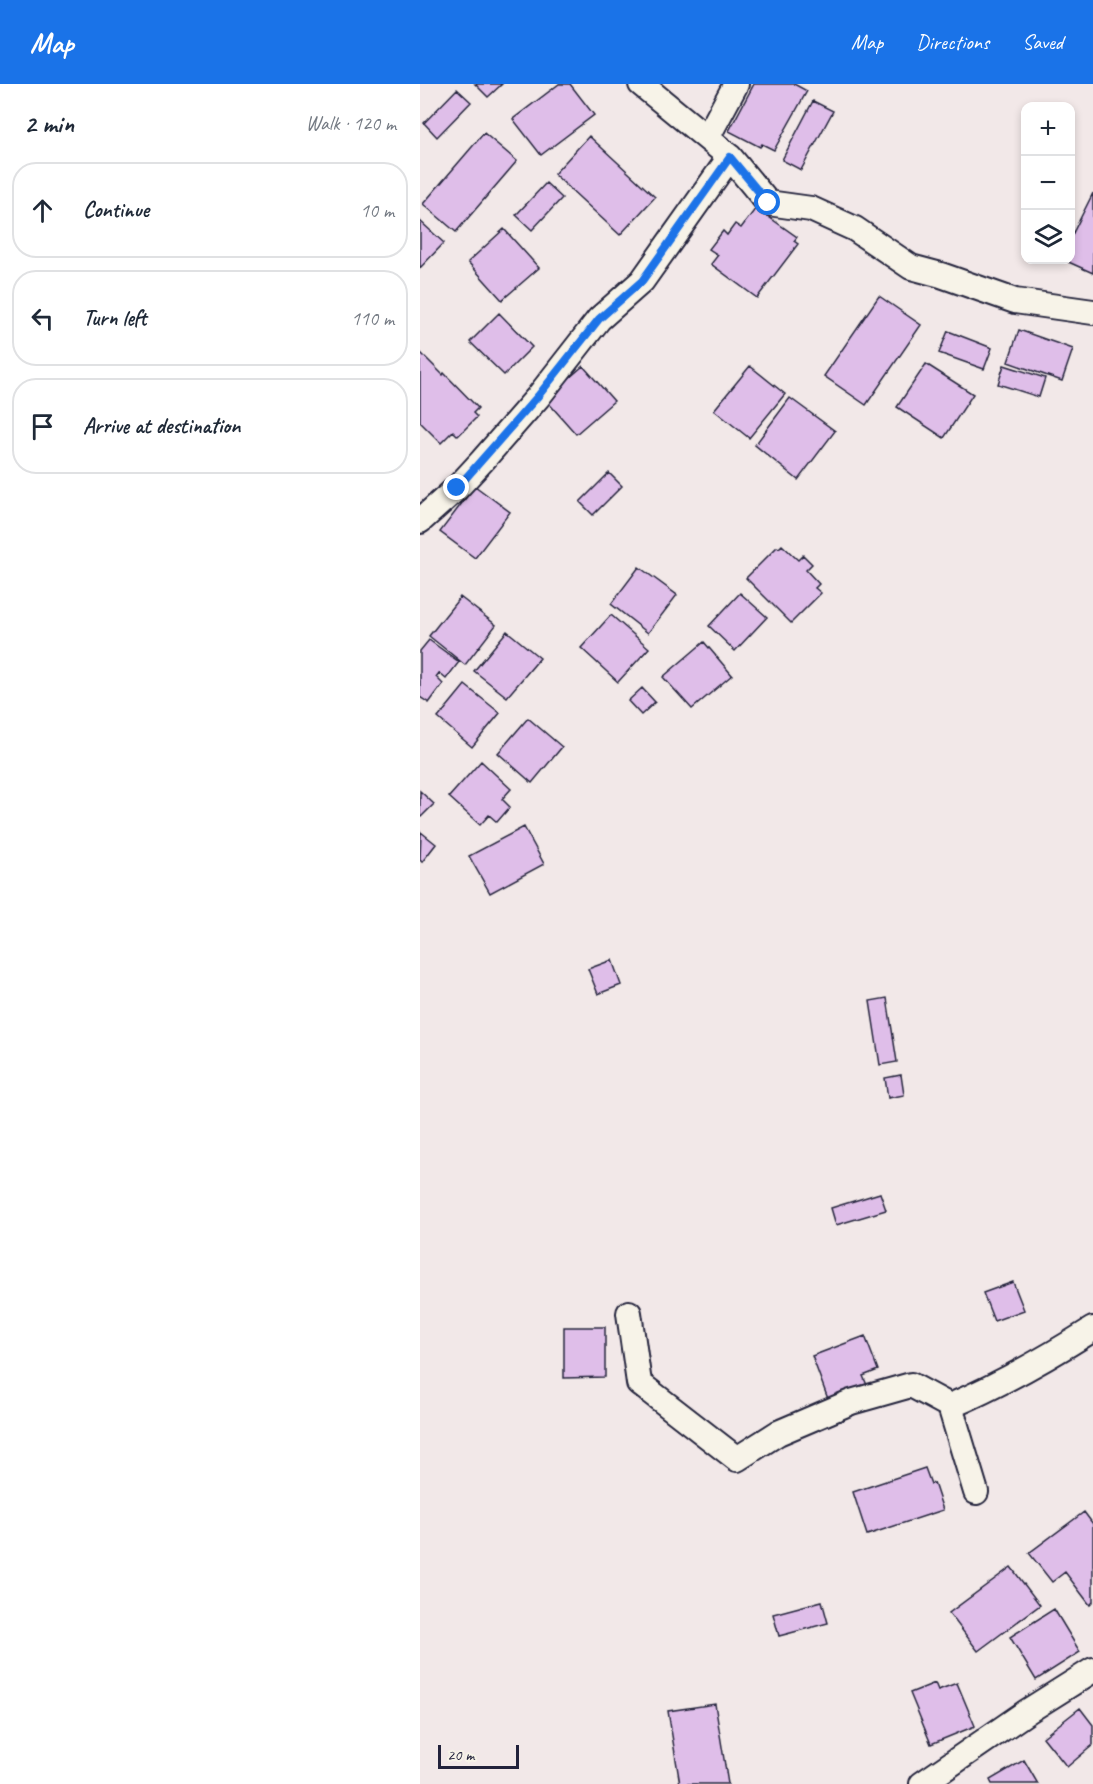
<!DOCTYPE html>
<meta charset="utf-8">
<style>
:root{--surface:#fff;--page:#f2f2f3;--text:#1f2937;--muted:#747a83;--line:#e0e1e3;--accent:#1a73e8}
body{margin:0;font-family:Caveat,sans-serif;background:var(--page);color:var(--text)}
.controls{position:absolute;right:18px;top:18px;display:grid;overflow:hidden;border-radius:12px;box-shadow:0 3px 9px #0003}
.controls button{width:54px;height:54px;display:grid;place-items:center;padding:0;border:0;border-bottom:2px solid var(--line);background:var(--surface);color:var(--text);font:30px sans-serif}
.scale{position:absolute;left:18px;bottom:15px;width:81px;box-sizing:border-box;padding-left:6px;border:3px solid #22223b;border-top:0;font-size:16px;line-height:21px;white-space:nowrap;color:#22223b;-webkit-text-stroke:4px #f7f3e8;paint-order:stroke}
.stop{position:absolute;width:18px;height:18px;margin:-14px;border:4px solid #1a73e8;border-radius:50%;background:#fff}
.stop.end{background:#1a73e8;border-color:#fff;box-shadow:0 2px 6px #0008}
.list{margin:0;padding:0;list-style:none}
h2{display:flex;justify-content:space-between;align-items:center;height:78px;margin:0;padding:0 24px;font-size:26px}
h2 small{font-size:20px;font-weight:400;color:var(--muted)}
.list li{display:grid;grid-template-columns:39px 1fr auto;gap:18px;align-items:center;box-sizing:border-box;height:96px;margin:0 12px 12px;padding:0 12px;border:2px solid var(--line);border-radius:24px}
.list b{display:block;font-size:22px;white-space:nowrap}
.list em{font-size:20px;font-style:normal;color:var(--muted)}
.icon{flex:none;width:33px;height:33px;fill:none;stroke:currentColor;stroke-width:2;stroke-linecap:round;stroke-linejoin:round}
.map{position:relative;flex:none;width:673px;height:1700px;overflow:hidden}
header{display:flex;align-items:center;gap:36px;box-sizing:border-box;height:84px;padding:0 30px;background:var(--accent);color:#fff}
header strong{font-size:28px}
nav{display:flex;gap:33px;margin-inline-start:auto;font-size:21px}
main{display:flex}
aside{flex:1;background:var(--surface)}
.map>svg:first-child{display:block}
</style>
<header>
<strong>Map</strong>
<nav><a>Map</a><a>Directions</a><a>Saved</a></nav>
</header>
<main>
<aside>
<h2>2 min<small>Walk · 120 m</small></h2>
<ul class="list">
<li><svg class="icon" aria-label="ahead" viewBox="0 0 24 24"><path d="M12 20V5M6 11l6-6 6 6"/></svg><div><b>Continue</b></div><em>10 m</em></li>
<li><svg class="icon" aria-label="left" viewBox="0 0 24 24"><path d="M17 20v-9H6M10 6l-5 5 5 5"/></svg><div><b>Turn left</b></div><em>110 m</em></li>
<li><svg class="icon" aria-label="arrive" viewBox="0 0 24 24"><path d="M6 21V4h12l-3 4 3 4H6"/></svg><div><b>Arrive at destination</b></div></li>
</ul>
</aside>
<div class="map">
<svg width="673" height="1700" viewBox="0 0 673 1700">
<rect width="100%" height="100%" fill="#f2e8e8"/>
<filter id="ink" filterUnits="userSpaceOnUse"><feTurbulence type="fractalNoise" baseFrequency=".0167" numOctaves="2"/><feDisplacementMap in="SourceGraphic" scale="12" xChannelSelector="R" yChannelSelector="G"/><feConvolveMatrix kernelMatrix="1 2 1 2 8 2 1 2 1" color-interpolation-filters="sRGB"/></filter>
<g filter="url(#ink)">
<path fill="#dfbee9" stroke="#22223b" stroke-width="1.5" d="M 55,0 L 82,0 L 68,13 Z
M 139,0 L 150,0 L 174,31 L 121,71 L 93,35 Z
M 334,0 L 374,0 L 387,7 L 354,66 L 342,60 L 340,63 L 309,47 Z
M 37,5 L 51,18 L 17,53 L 4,39 Z
M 393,17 L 413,27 L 381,86 L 362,76 Z
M 64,49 L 97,77 L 36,148 L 3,120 Z
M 169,52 L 235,113 L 200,151 L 134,90 Z
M 126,99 L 142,114 L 112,146 L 96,131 Z
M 673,109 L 673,189 L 644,176 L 650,176 L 650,155 Z
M 336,124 L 377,153 L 374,157 L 378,160 L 337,214 L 291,180 L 298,171 L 289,165 L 303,147 L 307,151 L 315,140 L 321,144 Z
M 0,137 L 24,159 L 0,184 Z
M 84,145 L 119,184 L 82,216 L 48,178 Z
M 459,212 L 501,241 L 446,321 L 404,292 Z
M 79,229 L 112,263 L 84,291 L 50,258 Z
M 599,246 L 653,265 L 642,297 L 588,278 Z
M 528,247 L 572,264 L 564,285 L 519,269 Z
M 0,268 L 23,291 L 24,289 L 58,324 L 53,329 L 57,333 L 38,352 L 33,347 L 21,359 L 0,338 Z
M 506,280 L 553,310 L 524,354 L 477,323 Z
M 584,281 L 625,294 L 619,313 L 578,300 Z
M 163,282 L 194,317 L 156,350 L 125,315 Z
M 330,282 L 365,310 L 329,354 L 294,326 Z
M 370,314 L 415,347 L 378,396 L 335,361 Z
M 189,389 L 202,402 L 173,431 L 160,418 Z
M 55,402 L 90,428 L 55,474 L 20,448 Z
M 362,461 L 378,476 L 383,471 L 392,480 L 386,486 L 399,500 L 395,504 L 401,509 L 371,539 L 326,494 L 357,463 L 359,464 Z
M 219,483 L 257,511 L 228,549 L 191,520 Z
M 320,509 L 347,533 L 315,567 L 289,542 Z
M 40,513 L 76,541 L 45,581 L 9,552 Z
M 191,531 L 229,564 L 198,598 L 161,564 Z
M 87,547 L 120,574 L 87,613 L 54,587 Z
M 9,556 L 39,578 L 26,595 L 19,589 L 16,593 L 23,600 L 9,619 L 0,613 L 0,567 Z
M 284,558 L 312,591 L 272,625 L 243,593 Z
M 45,601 L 80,629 L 52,663 L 18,634 Z
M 222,604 L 235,618 L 221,631 L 208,617 Z
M 108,634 L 142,663 L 112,699 L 78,669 Z
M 61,677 L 91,705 L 82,715 L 90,723 L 77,738 L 69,731 L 60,741 L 29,713 Z
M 0,707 L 14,720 L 0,734 Z
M 104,743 L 124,780 L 70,809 L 49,772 Z
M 1,748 L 16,760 L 2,778 L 0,776 Z
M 192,876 L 201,901 L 178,910 L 168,885 Z
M 467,914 L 477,978 L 460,981 L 450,917 Z
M 481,991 L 484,1011 L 468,1014 L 465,994 Z
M 460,1109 L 466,1126 L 416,1141 L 411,1124 Z
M 593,1198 L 604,1226 L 574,1237 L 563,1209 Z
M 144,1243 L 185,1243 L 185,1293 L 144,1294 Z
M 445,1252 L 458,1286 L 443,1292 L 447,1301 L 408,1315 L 392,1272 Z
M 505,1384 L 511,1400 L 514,1399 L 523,1426 L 447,1451 L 433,1408 Z
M 664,1428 L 673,1440 L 673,1518 L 670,1521 L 645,1488 L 632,1498 L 609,1469 Z
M 591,1483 L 620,1521 L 558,1567 L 529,1529 Z
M 402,1517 L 408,1539 L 359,1552 L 353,1530 Z
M 634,1525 L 660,1568 L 616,1596 L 590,1553 Z
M 515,1599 L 518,1606 L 537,1599 L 555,1642 L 511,1660 L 490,1609 Z
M 295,1620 L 308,1700 L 260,1700 L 248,1627 Z
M 660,1624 L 673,1641 L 673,1661 L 647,1683 L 623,1653 Z
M 604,1676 L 618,1700 L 572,1700 L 570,1696 Z"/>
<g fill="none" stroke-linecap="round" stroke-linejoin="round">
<g stroke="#22223b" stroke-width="28">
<path id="minor" d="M 287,54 L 316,0
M 310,73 L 348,119 L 391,125 L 435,145 L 491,183 L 521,191 L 595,217 L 673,228
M 0,437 L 37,404 L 62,377 L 118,313 L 179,235 L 222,197 L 310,73 L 221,0
M 209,1229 L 219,1299 L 317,1375 L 358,1349 L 431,1318 L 491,1301 L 530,1322
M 556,1408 L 530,1322 C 580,1301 627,1274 673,1245
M 502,1700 L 608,1627 L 673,1586"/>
</g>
<use href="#minor" stroke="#f7f3e8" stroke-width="24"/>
</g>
</g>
<g fill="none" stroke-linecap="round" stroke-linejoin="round" filter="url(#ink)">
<path stroke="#1a73e8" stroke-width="8" d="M 37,404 L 118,312 L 179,235 L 222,197 L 310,73 L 348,119"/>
</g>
</svg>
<div class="controls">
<button>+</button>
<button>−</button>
<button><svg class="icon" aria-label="layers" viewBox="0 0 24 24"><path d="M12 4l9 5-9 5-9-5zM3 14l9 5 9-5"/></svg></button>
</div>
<div class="scale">20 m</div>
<div class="stop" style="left:348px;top:119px"></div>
<div class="stop end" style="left:37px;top:404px"></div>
</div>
</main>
